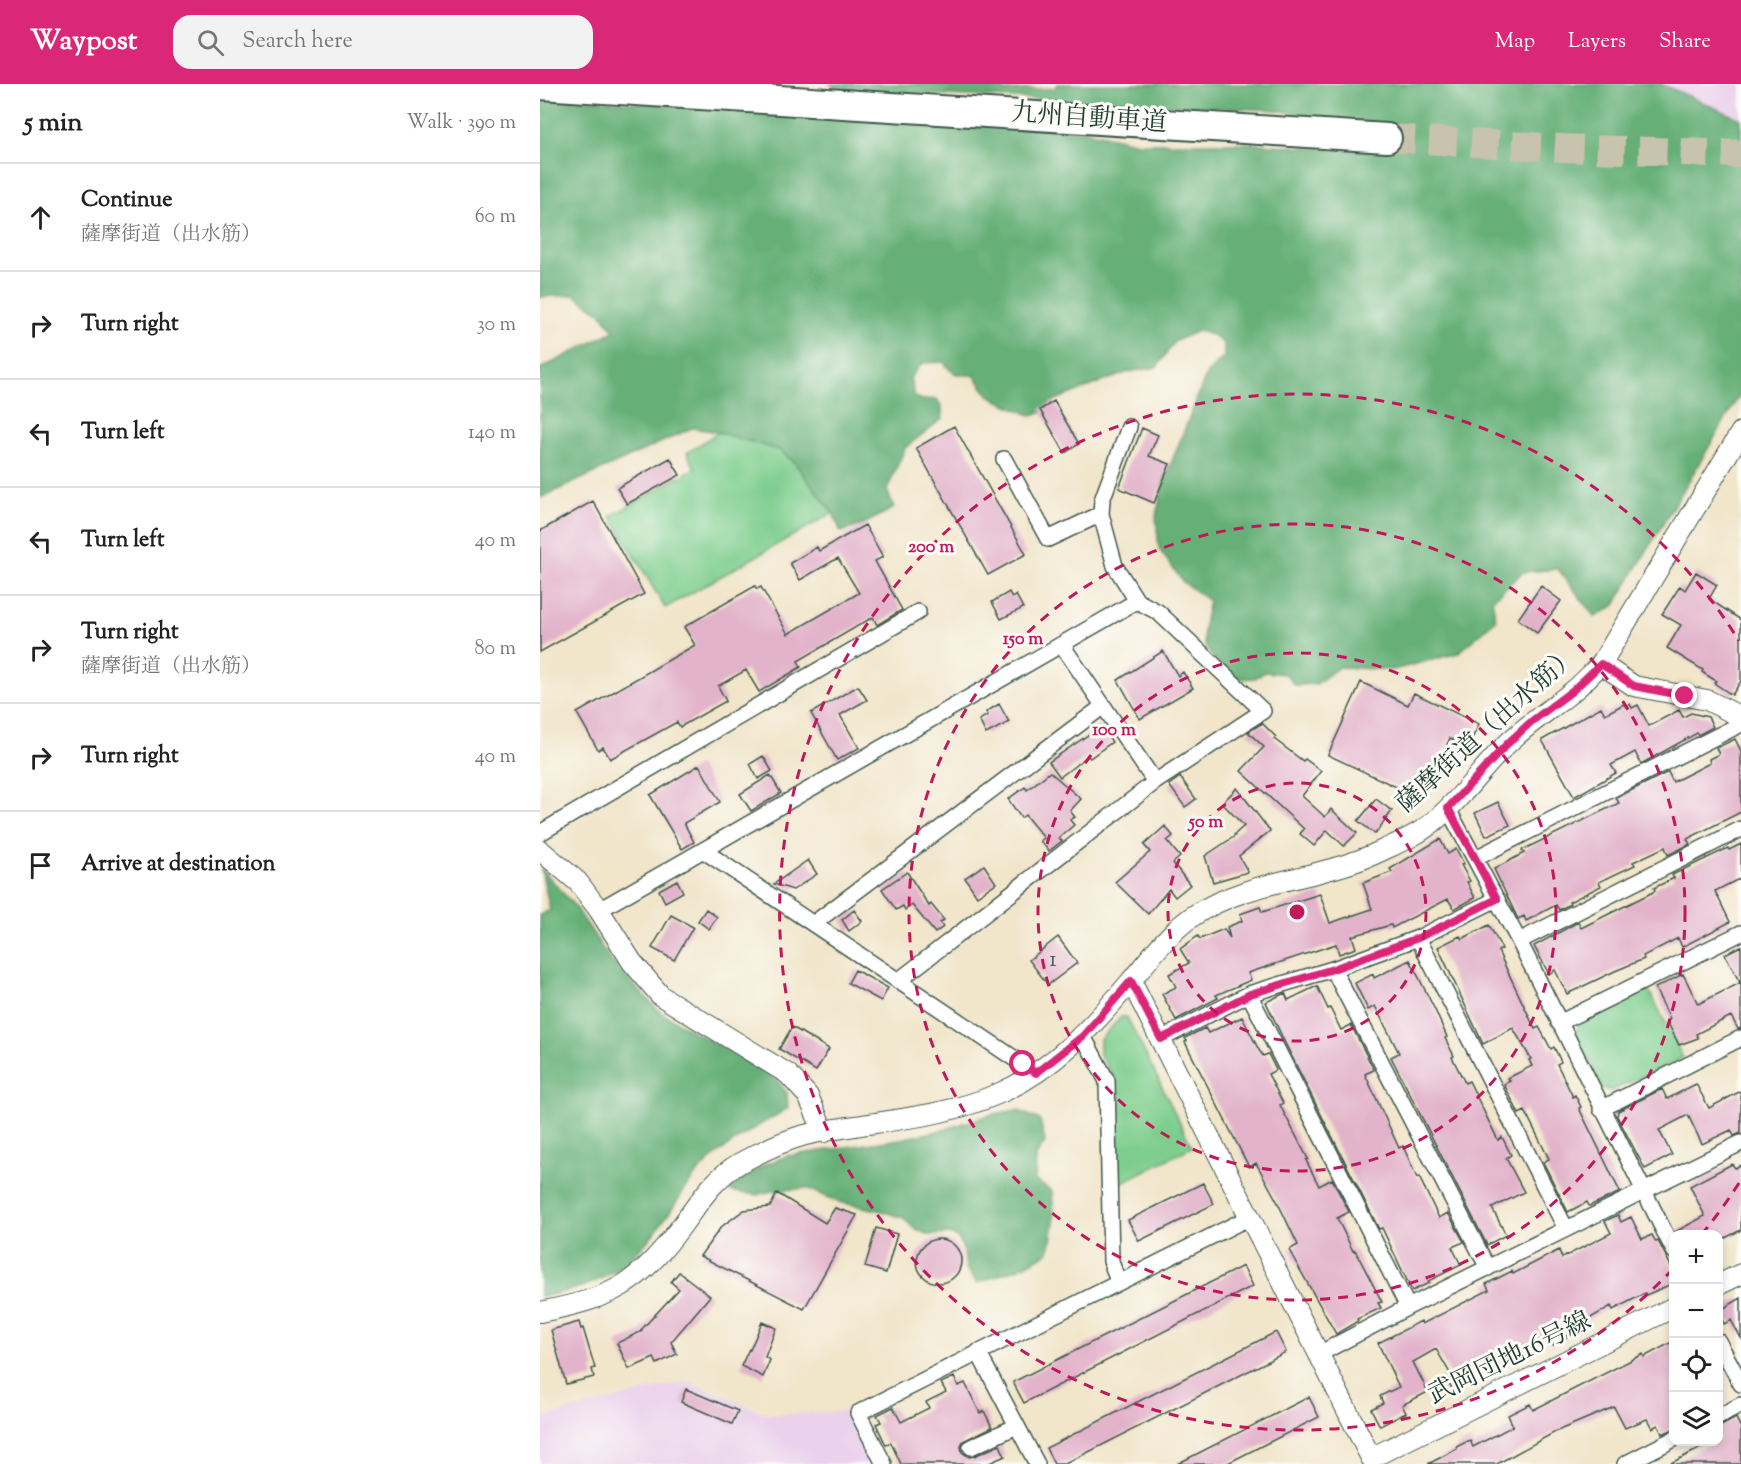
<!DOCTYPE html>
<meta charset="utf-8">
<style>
:root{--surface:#fff;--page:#f2f2f2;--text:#222;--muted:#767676;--line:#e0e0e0;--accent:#db2777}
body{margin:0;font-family:"Sorts Mill Goudy","Noto Serif JP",serif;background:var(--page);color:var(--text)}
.controls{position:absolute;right:18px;bottom:18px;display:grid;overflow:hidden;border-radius:12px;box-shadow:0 3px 9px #0003}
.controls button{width:54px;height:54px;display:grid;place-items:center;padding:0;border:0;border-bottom:2px solid var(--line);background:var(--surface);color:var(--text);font:30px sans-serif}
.stop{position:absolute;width:18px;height:18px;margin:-14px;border:4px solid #db2777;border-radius:50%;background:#fff}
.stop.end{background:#db2777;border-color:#fff;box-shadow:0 2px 6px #0008}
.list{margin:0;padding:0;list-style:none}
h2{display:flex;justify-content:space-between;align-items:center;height:78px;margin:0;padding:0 24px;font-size:26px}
h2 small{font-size:20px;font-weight:400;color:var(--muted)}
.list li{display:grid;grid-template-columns:39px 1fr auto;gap:18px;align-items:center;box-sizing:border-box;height:108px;padding:0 24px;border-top:2px solid var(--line)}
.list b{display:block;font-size:22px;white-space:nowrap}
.list p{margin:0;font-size:20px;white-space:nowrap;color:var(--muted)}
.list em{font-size:20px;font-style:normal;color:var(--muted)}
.icon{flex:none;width:33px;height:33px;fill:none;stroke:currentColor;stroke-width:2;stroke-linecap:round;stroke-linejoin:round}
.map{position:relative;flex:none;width:1201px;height:1380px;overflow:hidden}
header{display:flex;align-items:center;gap:36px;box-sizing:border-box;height:84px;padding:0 30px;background:var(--accent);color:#fff}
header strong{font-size:28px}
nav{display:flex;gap:33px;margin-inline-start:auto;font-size:21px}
.search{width:420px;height:54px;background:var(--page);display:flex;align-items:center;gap:15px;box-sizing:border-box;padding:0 21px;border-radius:18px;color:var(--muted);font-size:22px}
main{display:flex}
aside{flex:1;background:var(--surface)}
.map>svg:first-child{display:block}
</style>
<header>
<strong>Waypost</strong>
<div class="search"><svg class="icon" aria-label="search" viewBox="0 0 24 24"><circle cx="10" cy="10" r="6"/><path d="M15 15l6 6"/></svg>Search here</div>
<nav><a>Map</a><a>Layers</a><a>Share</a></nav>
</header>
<main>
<aside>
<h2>5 min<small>Walk · 390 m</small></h2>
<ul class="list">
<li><svg class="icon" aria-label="ahead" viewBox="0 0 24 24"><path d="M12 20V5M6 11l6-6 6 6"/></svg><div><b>Continue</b><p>薩摩街道（出水筋）</p></div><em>60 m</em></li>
<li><svg class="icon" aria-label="right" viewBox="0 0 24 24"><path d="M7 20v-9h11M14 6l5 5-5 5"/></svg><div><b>Turn right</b></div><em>30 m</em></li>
<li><svg class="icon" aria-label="left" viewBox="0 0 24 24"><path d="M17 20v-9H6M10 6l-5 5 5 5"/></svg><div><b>Turn left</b></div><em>140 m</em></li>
<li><svg class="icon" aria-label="left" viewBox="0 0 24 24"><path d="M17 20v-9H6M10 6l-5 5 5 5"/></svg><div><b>Turn left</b></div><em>40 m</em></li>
<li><svg class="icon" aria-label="right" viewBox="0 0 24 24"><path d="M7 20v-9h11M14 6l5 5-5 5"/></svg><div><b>Turn right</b><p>薩摩街道（出水筋）</p></div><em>80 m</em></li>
<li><svg class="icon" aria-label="right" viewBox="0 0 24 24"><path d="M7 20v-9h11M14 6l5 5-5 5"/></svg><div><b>Turn right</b></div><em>40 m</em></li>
<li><svg class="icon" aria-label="arrive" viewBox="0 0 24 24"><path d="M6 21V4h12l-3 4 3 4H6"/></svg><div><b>Arrive at destination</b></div></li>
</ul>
</aside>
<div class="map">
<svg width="1201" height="1380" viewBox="0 0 1201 1380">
<rect width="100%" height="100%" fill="#fdfcf7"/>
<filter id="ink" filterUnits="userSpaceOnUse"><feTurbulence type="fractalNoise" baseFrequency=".0167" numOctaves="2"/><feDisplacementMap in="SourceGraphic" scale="12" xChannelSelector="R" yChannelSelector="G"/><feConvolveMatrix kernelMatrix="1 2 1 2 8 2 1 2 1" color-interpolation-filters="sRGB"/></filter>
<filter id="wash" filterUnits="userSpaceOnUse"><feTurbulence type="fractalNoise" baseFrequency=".008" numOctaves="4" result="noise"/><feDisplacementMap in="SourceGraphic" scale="24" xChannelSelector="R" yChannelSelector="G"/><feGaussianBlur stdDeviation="1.35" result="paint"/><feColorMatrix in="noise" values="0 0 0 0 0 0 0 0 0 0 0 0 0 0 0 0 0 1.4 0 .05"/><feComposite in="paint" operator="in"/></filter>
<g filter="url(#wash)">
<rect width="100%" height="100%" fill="#f1e5ca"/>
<path fill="#ead1ec" d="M 1121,0 L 1201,0 L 1201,35 Z
M 147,1297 L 229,1331 L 308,1327 L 334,1380 L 0,1380 L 0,1334 Z"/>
<path fill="#7dcd8d" stroke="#4e8560" stroke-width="1.5" d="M 178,348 L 239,366 L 254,378 L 293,429 L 125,524 L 71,432 L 155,384 L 147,369 Z
M 1108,904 L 1143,974 L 1071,1007 L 1062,1004 L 1036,951 L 1039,939 Z
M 581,933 L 587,933 L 652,1063 L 577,1101 L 575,995 L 560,971 L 560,955 Z"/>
<path fill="#66b078" stroke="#427656" stroke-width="1.5" d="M 290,0 L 460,0 L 464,7 L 515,4 L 517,0 L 1121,0 L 1201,35 L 1201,309 L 1074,522 L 1055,533 L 1018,485 L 983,488 L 952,516 L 956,536 L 918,569 L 853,586 L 799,583 L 776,600 L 754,601 L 746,590 L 725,588 L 715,594 L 696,595 C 661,563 658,565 669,517 L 643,498 L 619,465 L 616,433 L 623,400 L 667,289 L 684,273 L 684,260 L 673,251 L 658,247 L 635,257 L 617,283 L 588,288 L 515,316 L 505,328 L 490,331 L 459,317 L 448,310 L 434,291 C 419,291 412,292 404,278 L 382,279 L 370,294 L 375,313 L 383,316 L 397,315 L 402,324 L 402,335 L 365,364 L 347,406 L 354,424 L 322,441 L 301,448 L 293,429 L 254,378 L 239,366 L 178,348 L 152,344 L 0,414 L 0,285 L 74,247 L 62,230 L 34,211 L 0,213 L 0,13 L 547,47 L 598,59 L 706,59 L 799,66 L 847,65 L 848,43 L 733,26 L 298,6 Z
M 1,784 L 37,825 L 71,877 L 120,928 L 236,995 L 247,1009 L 248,1024 C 218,1043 186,1059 161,1085 C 150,1096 141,1112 132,1125 C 91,1182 70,1200 0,1213 L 0,831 L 10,826 Z
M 477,1026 L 500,1036 L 505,1058 L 496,1072 L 495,1097 L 512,1107 L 514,1140 L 509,1168 L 484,1182 L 437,1199 L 426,1184 L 424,1168 L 419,1155 L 411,1150 L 388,1151 L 372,1143 L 364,1134 L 338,1126 L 298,1118 L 267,1104 L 232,1107 L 216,1111 L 189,1107 L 199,1096 L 224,1081 L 247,1072 L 360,1055 L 399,1047 L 453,1030 Z"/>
<g id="blocks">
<path fill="#e2b3ca" d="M 514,317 L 539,360 L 525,369 L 500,326 Z
M 414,342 L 486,470 L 448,491 L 376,364 Z
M 602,344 L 618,351 L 609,372 L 630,380 L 614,419 L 579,404 Z
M 130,374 L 140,391 L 87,420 L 77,404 Z
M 53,417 L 104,510 L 0,568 L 0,447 Z
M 325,441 L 343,473 L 335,477 L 362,526 L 337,541 L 333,533 L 258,577 L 261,583 L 219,608 L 206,586 L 178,602 L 186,617 L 140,643 L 137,638 L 70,675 L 63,663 L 58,666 L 37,629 L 155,561 L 144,543 L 215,502 L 217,505 L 221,503 L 248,550 L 319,509 L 298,474 L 260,496 L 250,479 L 277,463 L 279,467 Z
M 1156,488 L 1177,501 L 1169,515 L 1201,536 L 1201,597 L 1192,611 L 1174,599 L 1176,597 L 1162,588 L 1163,586 L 1127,564 L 1141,541 L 1122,530 L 1140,502 L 1145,506 Z
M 1001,502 L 1021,517 L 997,549 L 978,535 Z
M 469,508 L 472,514 L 476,511 L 483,524 L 461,535 L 452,518 Z
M 623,567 L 638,592 L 643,588 L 653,604 L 600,635 L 578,596 Z
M 821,598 L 868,621 L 874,609 L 939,640 L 928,663 L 910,654 L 882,715 L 788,671 Z
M 318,602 L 327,616 L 300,631 L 319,664 L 297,676 L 271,629 Z
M 459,620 L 469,638 L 446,650 L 439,636 L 448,631 L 446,628 Z
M 1084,620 L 1086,623 L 1090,620 L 1092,624 L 1098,621 L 1109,642 L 1139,626 L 1143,633 L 1151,629 L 1168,633 L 1173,643 L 1158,651 L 1157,649 L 1101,680 L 1095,668 L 1071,681 L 1076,689 L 1034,713 L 1002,656 L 1061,623 L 1065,630 Z
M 722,639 L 736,653 L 734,655 L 763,677 L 765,675 L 781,687 L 762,712 L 785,733 L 791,725 L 817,749 L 804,762 L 787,746 L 774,762 L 760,750 L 764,745 L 701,687 L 724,663 L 708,648 Z
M 561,642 L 572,658 L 550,674 L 548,672 L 520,693 L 509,678 Z
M 1195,655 L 1201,667 L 1201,728 L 1147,755 L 1150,760 L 1128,771 L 1125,763 L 1093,778 L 1095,781 L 1059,798 L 1061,802 L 1029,818 L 1030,820 L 1019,826 L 1016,821 L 986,837 L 984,832 L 978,835 L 954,785 L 984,769 L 982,766 L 1079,719 L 1076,714 L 1128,688 L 1133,698 L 1170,679 L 1169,675 L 1179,670 L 1176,664 Z
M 223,672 L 232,687 L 218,695 L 210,680 Z
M 159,681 L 180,718 L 144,739 L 154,758 L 142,765 L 110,711 Z
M 510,688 L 541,715 L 530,727 L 535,733 L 530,736 L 534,741 L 519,754 L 522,757 L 509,767 L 500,757 L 504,754 L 485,731 L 481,734 L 468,715 L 485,703 L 487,706 Z
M 230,691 L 241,709 L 211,727 L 200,710 Z
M 640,693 L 656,715 L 645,723 L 629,701 Z
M 697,704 L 730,747 L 699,772 L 708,788 L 673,798 L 665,772 L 695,752 L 694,751 L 704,742 L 682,719 Z
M 836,715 L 852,727 L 835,750 L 818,737 Z
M 958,718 L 970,741 L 946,752 L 935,729 Z
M 625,742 L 633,752 L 627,757 L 640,773 L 633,779 L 650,801 L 635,813 L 629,805 L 608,830 L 575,798 L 610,768 L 604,761 Z
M 900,755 L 908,770 L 916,765 L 924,780 L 921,781 L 930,797 L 927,798 L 935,814 L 914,825 L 908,815 L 852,844 L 851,841 L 812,852 L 816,864 L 799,870 L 796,860 L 708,889 L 711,896 L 676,911 L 678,914 L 636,936 L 622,910 L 636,903 L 629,890 L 649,879 L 640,865 L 658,852 L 660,855 L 684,845 L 690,854 L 687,843 L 702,837 L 700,830 L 720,823 L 722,828 L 780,810 L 790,839 L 832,825 L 823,799 L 852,788 L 850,785 Z
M 1201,760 L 1201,794 L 1175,807 L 1190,838 L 1142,863 L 1138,854 L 1103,872 L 1104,875 L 1075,887 L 1027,910 L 1015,886 L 1009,890 L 994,862 L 1038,838 L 1041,844 L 1115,807 L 1114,804 L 1134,794 L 1132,791 L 1188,764 L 1189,766 Z
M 268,776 L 277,790 L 253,806 L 234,800 Z
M 444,781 L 456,799 L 437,812 L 425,794 Z
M 367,788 L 389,822 L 391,820 L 404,836 L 400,839 L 403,843 L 395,849 L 372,821 L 365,826 L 363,822 L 356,826 L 342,805 Z
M 137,796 L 143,808 L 125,818 L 119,806 Z
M 166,825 L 177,833 L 169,845 L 158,837 Z
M 314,826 L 322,837 L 309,847 L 302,836 Z
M 131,831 L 153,843 L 134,876 L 112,864 Z
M 949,841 L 962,865 L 958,867 L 995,945 L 999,943 L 1011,965 L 1014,963 L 1021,978 L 1017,980 L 1033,1013 L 1035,1011 L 1041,1023 L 1039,1024 L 1080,1108 L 1056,1119 L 1049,1122 L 1047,1118 L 1028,1128 L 1003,1078 L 1009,1075 L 985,1027 L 979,1030 L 964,1000 L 970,997 L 968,994 L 992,982 L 989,976 L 991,975 L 973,944 L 943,960 L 898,863 L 920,852 L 922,855 Z
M 518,853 L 537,879 L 508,901 L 489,876 Z
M 1201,862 L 1201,944 L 1198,945 L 1191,932 L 1156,950 L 1158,954 L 1139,961 L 1127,937 L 1130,935 L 1115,904 L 1143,890 L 1158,920 L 1200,899 L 1185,870 Z
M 870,876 L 895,926 L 907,953 L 905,954 L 914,972 L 912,973 L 925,999 L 929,997 L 958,1056 L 962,1053 L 971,1071 L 966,1074 L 984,1108 L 952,1124 L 966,1151 L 947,1161 L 851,973 L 859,969 L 835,922 L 828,926 L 815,899 L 833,890 L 834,894 Z
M 315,886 L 348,904 L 341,917 L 308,899 Z
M 777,902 L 788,925 L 790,924 L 801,946 L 811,941 L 834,986 L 825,990 L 859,1064 L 863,1062 L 877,1094 L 879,1093 L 899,1134 L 908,1129 L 924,1158 L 912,1163 L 921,1181 L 888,1197 L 889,1199 L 872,1207 L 842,1144 L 839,1145 L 746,961 L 726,918 L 745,909 L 748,916 Z
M 702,933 L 719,966 L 723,972 L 728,970 L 736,986 L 728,990 L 743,1019 L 740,1021 L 768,1075 L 766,1076 L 779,1102 L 792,1095 L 809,1128 L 797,1134 L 813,1167 L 815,1166 L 842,1218 L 838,1219 L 841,1224 L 817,1235 L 818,1237 L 796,1250 L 749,1166 L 758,1161 L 737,1117 L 716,1079 L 709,1083 L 645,958 L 647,957 L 645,954 L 665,944 L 668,949 Z
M 252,943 L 289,965 L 276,987 L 239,965 Z
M 1156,1000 L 1169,1024 L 1201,1007 L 1201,1049 L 1194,1052 L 1191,1046 L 1162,1060 L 1148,1031 L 1119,1046 L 1132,1071 L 1105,1085 L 1077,1032 L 1078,1027 L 1122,1005 L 1127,1015 Z
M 1192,1080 L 1195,1084 L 1201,1081 L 1201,1146 L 1179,1157 L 1179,1150 L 1137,1150 L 1135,1148 L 1165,1132 L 1150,1102 Z
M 663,1099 L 674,1120 L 599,1157 L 588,1136 Z
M 237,1109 L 285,1139 L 295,1124 L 317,1131 L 264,1225 L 160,1172 L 181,1143 L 204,1126 L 230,1123 Z
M 1078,1131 L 1081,1138 L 1091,1133 L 1102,1155 L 1112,1151 L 1116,1158 L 1118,1157 L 1134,1188 L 1134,1199 L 1106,1211 L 1105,1209 L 1073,1226 L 1071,1222 L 1025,1249 L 1027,1253 L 1013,1261 L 1009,1253 L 980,1268 L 977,1261 L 939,1282 L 943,1290 L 913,1306 L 906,1294 L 911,1291 L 896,1265 L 873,1278 L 888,1308 L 862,1321 L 866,1329 L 840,1342 L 831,1325 L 843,1319 L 840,1312 L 859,1303 L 838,1259 L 881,1237 L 882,1240 L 949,1206 L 946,1200 L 972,1187 L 973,1190 L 1019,1166 L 1022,1174 L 1071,1149 L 1065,1137 Z
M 336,1144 L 357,1150 L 346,1189 L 325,1183 Z
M377 1177a22 22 0 1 1 44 0a22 22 0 1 1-44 0Z
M 703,1182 L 713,1202 L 484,1319 L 473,1298 Z
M 139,1188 L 170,1212 L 131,1258 L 137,1270 L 117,1280 L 114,1274 L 89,1285 L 77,1259 L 102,1247 L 101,1246 L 139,1205 L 131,1198 Z
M 1201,1214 L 1201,1254 L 1191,1236 L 1184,1240 L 1179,1230 L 1179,1227 Z
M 39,1238 L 41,1245 L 43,1244 L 55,1284 L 52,1285 L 54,1293 L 26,1300 L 11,1246 Z
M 222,1238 L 236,1244 L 225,1273 L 230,1276 L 223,1293 L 201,1282 L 209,1265 L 210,1266 Z
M 736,1248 L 746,1268 L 525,1380 L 514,1380 L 506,1364 Z
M 1134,1257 L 1134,1345 L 1122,1350 L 1118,1341 L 1112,1344 L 1107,1335 L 1085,1344 L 1074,1323 L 1017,1347 L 957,1380 L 888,1380 L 917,1365 L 916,1363 L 930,1356 L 933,1363 L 973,1342 L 968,1331 L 990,1320 L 993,1326 L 1103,1270 L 1104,1273 Z
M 414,1293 L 418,1302 L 425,1299 L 440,1329 L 444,1327 L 452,1343 L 423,1357 L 421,1362 L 422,1368 L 429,1373 L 434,1372 L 460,1361 L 465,1372 L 447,1380 L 361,1380 L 351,1359 L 346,1361 L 336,1340 L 341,1338 L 337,1331 L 353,1323 L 361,1338 L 389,1324 L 386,1318 L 406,1308 L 401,1299 Z
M 146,1305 L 198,1327 L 192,1340 L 141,1318 Z
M 769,1313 L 779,1333 L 686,1380 L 637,1380 Z
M 1196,1334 L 1201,1344 L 1201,1380 L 1129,1380 L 1173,1358 L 1179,1358 L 1179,1343 Z"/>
</g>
</g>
<g filter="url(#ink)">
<use href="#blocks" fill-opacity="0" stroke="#3e564a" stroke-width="1.5"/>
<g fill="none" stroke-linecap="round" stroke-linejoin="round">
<path stroke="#c7c3ac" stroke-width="28" stroke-dasharray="28 14" stroke-linecap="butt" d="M 847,54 L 1023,64 L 1201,70"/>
<g stroke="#3e564a" stroke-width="18">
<path id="minor" d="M 464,375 L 508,455 L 561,430
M 522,561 L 615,698
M 908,725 L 979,857 L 1134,1167
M 0,749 L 378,528
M 164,767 L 496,989
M 936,774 L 1201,640
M 59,826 L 597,517
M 273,840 L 562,623
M 878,854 L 1026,1145
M 979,857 L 1201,745
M 793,885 L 948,1184
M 358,897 L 615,698 L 723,627 L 618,528 L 597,517 L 575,482 L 561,430 L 562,416 L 589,343
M 709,910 L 868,1223
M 1019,939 L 1201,849
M 543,952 L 567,997 L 571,1177 L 578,1198
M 621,955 L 709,910 L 793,885 L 878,854 L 957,815
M 1061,1025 L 1201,954
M 1178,1257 L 1201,1300
M 438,1268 L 497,1380
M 779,1270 L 868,1223 L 1201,1059
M 1178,1333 L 1201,1321
M 431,1363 L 477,1342
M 344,1380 L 318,1329 L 710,1133
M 1085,1380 L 1134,1355"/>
</g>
<g stroke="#3e564a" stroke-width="22">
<path id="tertiary" d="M 1061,580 L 1094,602 L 1167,616 L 1201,633
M 0,766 L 38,798 L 59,826 L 92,878 L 121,912 L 248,990 L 268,1012 L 284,1048
M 591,897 L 831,1374 L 1134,1223
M 1178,1201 L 1201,1190
M 0,1228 C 74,1213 97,1202 143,1140 C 159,1118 175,1093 200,1079 C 220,1068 242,1057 265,1051 C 331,1036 396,1037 460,1009 C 514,985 553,942 591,897 C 610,874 628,849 653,832 C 709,795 781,796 841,767 C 858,759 878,751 892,739 C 921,716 941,685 968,659 C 988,640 1011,625 1033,607 C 1043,599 1052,589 1061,580 L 1201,348"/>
</g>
<g stroke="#3e564a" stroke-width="32">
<path id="motorway" d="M 0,1 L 847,54"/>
</g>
<use href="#minor" stroke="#fff" stroke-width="15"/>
<use href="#tertiary" stroke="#fff" stroke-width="20"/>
<use href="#motorway" stroke="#fff" stroke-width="28"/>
</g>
</g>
<g fill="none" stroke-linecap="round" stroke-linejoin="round" filter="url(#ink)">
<path stroke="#db2777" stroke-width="8" d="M 483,980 L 496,989 L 543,952 L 591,897 L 621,955 L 710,910 L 793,885 L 878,854 L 957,815 L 908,724 L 966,661 L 992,637 L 1032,607 L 1061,580 L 1094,602 L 1145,612"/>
</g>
<g fill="none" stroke="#c2185b" stroke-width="3" stroke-dasharray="10 8">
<circle cx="757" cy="828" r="129"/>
<circle cx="757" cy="828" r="259"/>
<circle cx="757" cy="828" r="388"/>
<path d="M1199 1099A518 518 0 0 1 1162 1150M1133 1185A518 518 0 1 1 1199 557"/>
</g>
<g text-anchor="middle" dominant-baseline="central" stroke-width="6" stroke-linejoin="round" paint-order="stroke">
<g font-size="22" fill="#505a5a">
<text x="513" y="877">1</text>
</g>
<g font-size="26" fill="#1f3d34" stroke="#fdfcf7">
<text transform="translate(549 35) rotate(4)">九州自動車道</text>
<text transform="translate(948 646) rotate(-42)">薩摩街道（出水筋）</text>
<text transform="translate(970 1275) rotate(-26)">武岡団地16号線</text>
</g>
</g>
<circle cx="757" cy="828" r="9" fill="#c2185b" stroke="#fdfcf7" stroke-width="3"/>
<g font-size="18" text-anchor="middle" font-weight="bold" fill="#c2185b" stroke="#fdfcf7" stroke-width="6" stroke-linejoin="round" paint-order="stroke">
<text x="391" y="468">200 m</text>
<text x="483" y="560">150 m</text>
<text x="574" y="651">100 m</text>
<text x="666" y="743">50 m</text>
</g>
</svg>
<div class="controls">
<button>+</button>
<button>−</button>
<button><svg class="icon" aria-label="locate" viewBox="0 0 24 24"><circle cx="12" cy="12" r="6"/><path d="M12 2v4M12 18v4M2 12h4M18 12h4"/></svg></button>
<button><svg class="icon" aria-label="layers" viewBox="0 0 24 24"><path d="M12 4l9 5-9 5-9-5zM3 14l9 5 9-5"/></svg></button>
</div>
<div class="stop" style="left:483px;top:980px"></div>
<div class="stop end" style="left:1145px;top:612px"></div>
</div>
</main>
